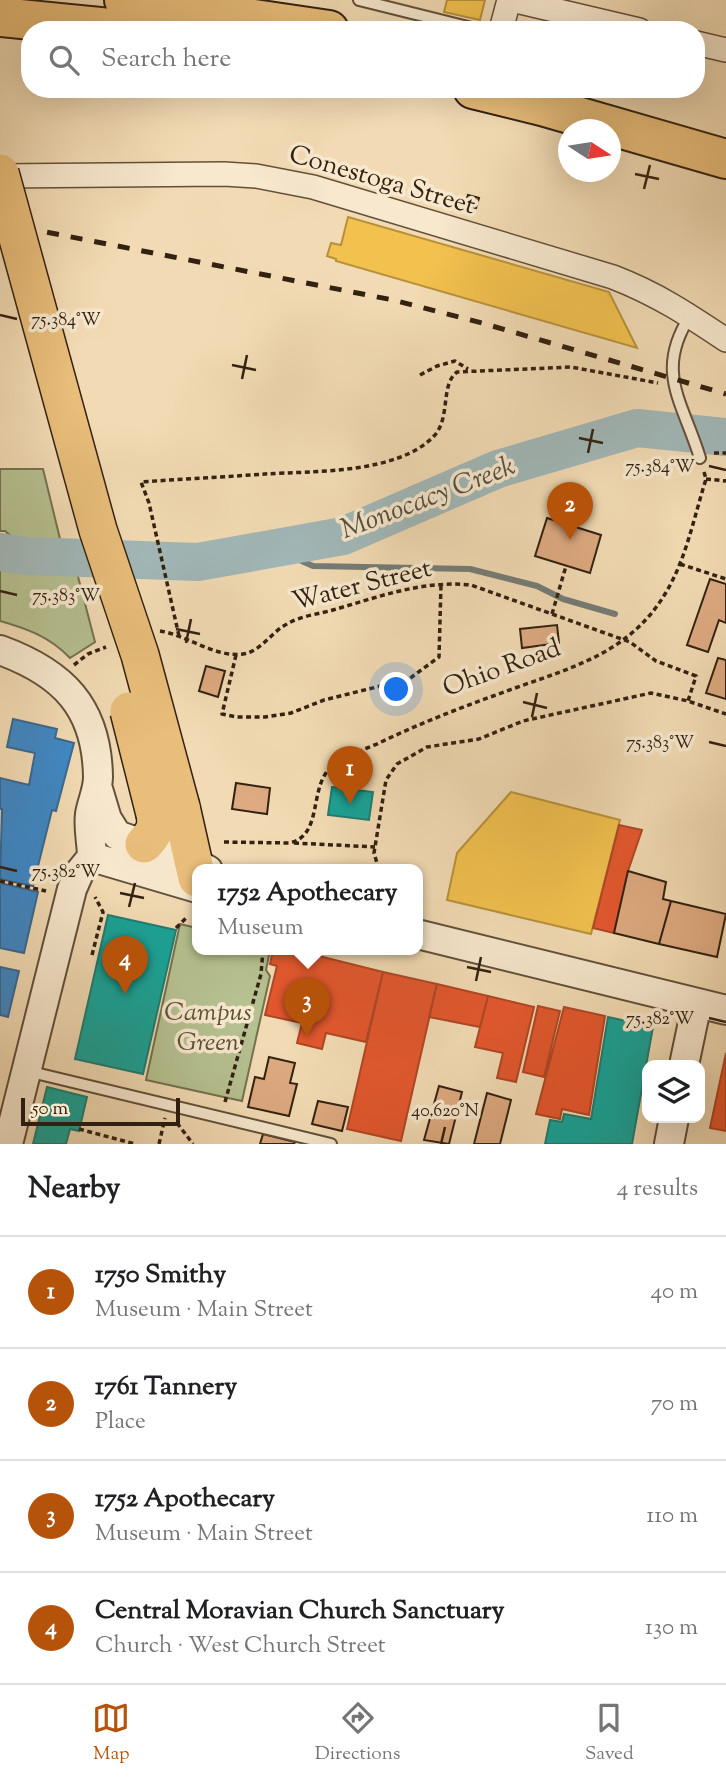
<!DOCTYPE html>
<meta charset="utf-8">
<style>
:root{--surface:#fff;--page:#f6f6f6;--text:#202124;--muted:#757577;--line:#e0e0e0;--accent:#b45309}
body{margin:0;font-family:"Sorts Mill Goudy",serif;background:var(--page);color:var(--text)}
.controls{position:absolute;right:21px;bottom:21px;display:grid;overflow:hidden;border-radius:14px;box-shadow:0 7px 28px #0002}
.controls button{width:63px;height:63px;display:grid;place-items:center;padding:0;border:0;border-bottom:2px solid var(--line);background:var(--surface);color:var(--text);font:35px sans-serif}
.compass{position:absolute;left:558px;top:119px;width:63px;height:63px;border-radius:50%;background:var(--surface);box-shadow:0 7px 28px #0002;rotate:102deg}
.scale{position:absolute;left:21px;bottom:18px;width:159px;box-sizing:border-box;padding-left:7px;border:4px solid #322111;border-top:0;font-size:19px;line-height:24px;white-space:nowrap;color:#322111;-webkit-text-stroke:5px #f7e8ce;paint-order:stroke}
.you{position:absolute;left:397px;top:690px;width:24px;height:24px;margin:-18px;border:5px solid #fff;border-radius:50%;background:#1a73e8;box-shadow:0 0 0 10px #1a73e833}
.badge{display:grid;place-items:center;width:46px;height:46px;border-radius:50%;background:var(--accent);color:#fff;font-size:23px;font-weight:700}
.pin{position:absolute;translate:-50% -58px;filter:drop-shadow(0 2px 4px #0008)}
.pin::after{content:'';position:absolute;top:37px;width:24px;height:21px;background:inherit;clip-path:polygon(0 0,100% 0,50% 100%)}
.popup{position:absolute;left:192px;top:864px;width:231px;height:91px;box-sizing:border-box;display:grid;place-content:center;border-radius:14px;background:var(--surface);filter:drop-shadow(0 2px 5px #0005);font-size:23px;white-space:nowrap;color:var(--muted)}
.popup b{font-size:26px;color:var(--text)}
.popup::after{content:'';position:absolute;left:50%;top:100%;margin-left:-14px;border:14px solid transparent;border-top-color:var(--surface)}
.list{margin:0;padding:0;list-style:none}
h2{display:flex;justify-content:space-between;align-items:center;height:91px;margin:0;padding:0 28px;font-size:30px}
h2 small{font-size:23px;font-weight:400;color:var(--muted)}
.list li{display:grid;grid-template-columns:46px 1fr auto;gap:21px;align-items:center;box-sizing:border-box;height:112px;padding:0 28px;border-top:2px solid var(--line)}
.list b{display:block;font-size:26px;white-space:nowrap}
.list p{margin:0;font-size:23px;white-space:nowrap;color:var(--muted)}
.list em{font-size:23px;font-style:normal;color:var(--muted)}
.icon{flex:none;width:38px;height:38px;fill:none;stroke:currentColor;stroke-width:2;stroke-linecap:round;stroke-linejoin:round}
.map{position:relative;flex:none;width:726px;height:1144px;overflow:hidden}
.search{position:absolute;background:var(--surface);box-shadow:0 7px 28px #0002;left:21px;right:21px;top:21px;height:77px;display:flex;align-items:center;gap:18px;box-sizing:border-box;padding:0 24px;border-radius:28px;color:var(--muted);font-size:26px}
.sheet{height:539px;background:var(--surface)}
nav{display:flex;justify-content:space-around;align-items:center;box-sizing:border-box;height:98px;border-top:2px solid var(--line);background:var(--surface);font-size:19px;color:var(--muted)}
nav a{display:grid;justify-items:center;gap:4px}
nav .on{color:var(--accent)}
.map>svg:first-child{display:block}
</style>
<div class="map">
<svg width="726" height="1144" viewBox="0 0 726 1144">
<rect width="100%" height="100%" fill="#f2dbb4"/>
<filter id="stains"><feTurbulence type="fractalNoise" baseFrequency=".00286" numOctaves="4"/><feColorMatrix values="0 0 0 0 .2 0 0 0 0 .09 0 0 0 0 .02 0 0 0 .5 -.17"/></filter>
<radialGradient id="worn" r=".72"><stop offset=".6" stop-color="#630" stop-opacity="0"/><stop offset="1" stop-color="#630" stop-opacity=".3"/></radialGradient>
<path fill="#b6c191" stroke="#747151" stroke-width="2" d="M 0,469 L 43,469 L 61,543 L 17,541 L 5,531 L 0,531 Z
M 75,565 L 95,642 L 70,658 C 50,637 28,629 0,621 L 0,566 L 11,568 Z
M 180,924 L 197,928 L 197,950 L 270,950 L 266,970 L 270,976 L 242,1101 L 146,1080 Z"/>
<path fill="#f2c14e" stroke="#b8913c" stroke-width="2" d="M 447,0 L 485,0 L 480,20 L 444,12 Z
M 348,217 L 609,292 L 637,348 L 336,261 L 336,259 L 327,256 L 331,243 L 341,245 Z
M 511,792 L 620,820 L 591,934 L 447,900 L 457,853 Z"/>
<path fill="#e4572e" stroke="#af4725" stroke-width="2" d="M 619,825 L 642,830 L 628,871 L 614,933 L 593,928 Z
M 273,950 L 295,950 L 383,972 L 366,1042 L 326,1033 L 322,1049 L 297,1043 L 302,1023 L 265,1015 L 277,966 L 270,964 Z
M 383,972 L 437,984 L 401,1141 L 347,1129 Z
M 437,984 L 488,996 L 480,1027 L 429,1017 Z
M 488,996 L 534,1007 L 516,1082 L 497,1078 L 503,1053 L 475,1047 Z
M 538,1006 L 560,1011 L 544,1077 L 523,1072 Z
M 564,1007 L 605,1016 L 589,1115 L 562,1109 L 560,1119 L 536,1114 Z
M 726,1053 L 726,1131 L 710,1128 Z"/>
<path fill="#3f88c5" stroke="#3b698f" stroke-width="2" d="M 13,719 L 57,729 L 55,738 L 74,743 L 56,811 L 52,810 L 33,886 L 0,879 L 2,809 L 0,809 L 0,778 L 29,785 L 35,753 L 7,747 Z
M 0,883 L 38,892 L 24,953 L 0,948 Z
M 0,967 L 19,971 L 8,1017 L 0,1015 Z"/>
<path fill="#17a398" stroke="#1f7c70" stroke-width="2" d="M 332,787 L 373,792 L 369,820 L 328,815 Z
M 108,915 L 176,930 L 143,1074 L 75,1059 Z
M 608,1017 L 653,1027 L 632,1144 L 545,1144 L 550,1120 L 562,1122 L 564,1114 L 591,1119 Z
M 47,1087 L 87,1097 L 79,1131 L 70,1129 L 66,1144 L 33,1144 Z"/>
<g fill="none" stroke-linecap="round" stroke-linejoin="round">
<path stroke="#757c76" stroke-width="6" d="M 272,548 L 313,566 L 470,569 L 537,586 L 563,599 L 615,614"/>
<path stroke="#a1b8b9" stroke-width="38" d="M 0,552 L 27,556 L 198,562 L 343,536 L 498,469 L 637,428 L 726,437"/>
</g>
<path fill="#deaa81" stroke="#322111" stroke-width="2" d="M 468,195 L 479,198 L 476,208 L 465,205 Z
M 547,518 L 601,535 L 590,573 L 535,556 Z
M 710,579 L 726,584 L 726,623 L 719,620 L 708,652 L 687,645 Z
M 557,625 L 559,643 L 522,648 L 520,629 Z
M 718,658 L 726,660 L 726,699 L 706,693 Z
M 206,666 L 225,671 L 218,697 L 199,691 Z
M 236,783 L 270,788 L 267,814 L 232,809 Z
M 628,871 L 666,882 L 663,899 L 671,901 L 659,944 L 614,933 Z
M 671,901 L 726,914 L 717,957 L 659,944 Z
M 269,1057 L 295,1063 L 290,1083 L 297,1084 L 289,1116 L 248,1107 L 255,1077 L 264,1079 Z
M 439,1086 L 462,1092 L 449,1144 L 424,1140 Z
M 487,1093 L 511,1100 L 500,1144 L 474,1144 Z
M 318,1101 L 348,1107 L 342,1131 L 312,1124 Z
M 263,1134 L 295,1142 L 294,1144 L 260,1144 Z"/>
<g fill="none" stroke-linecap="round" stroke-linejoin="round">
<g stroke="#62503a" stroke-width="14">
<path id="service" d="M 359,0 L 480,30
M 690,316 C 654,372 683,402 700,458
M 27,1071 L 331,1144"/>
</g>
<g stroke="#62503a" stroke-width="26">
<path id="minor" d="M 512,0 L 639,30
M 501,30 L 509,0
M 696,43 L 726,50
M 0,176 L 224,174 L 256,176 L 313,187 L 613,277 C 657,294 687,314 726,340"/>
</g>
<g stroke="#62503a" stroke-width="32">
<path id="tertiary" d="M 0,650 C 63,673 97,707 98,777 C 98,790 92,802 90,814 C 88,829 92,843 92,857
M 98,789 L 107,819 L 117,835 L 193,862 L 208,870
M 92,857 L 197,888
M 417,934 L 726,1010
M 684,1065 L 697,1003
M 8,1144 L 72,889 L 79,873 L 92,857
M 669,1144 L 674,1118"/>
</g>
<g stroke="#322111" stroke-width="40">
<path id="trunk" d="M 181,807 L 197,878
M 144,844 C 153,835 158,827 155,814"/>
</g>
<g stroke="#322111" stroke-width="42">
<path id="motorway" d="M 124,0 L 329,30
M 0,17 L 130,30
M 473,89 L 542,106 L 726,159"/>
</g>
<path stroke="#322111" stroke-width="3.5" stroke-dasharray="5 3.5" stroke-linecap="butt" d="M 420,375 L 437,366 L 455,361 L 468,369
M 714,453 L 726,453
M 706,479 L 726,481
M 680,564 L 726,579
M 552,614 L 566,566
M 160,631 C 187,635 215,658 243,654 C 262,651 271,632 287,624 C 300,616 319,614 333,610 C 378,597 423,580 471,585 L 630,642 L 656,661 L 696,676 L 688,701
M 179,636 L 149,503 L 141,482 C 182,479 224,477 265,474 C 314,471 398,474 434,436 C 451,418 440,385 457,372 L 571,367 L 658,383
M 236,655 L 222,714 L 237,717 L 265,717 L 291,713 L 324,700 L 409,679 L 439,657 L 441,584
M 74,665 L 88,654 L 106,647
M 224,842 L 289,843 C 325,836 307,783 334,765 C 347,756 362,750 377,744 C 422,722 468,705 515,688 C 574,667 630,652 665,594 C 686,560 694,517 706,479 L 704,472
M 294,843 L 375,847
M 379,870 L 374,853 L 386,780 L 397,764 L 427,747 L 479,739 L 523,721 L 651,693 L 688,701 L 726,714
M 0,881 L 46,891
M 176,928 L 187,917
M 92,955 L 103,912 L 95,897
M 225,1102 L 261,974 L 263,950
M 177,1123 L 193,1144
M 79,1129 L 135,1144
M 159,1144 L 165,1118"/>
<use href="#service" stroke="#f7e8ce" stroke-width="10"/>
<use href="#minor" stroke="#f7e8ce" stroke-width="23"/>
<use href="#tertiary" stroke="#f7e8ce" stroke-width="28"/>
<use href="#trunk" stroke="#e9be7a" stroke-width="37"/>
<use href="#motorway" stroke="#e9be7a" stroke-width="38"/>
<path stroke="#322111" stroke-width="5" stroke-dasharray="12 12" stroke-linecap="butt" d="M 0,223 L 393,300 L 482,323 L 726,394"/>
<g stroke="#322111" stroke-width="40" stroke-linecap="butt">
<path id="trunk-bridge" d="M 0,173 L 98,530 L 140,655 L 181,807
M 129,711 L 155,814"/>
</g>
<use href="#trunk-bridge" stroke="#e9be7a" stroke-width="37"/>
</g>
<path fill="none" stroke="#322111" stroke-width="2.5" d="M 635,174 L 659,179M 644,189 L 650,165M 0,315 L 17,319M 232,365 L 256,370M 242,379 L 247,355M 579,438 L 603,443M 588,453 L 593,429M 709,466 L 726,470M 0,591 L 17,595M 176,629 L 200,634M 186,643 L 191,619M 523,702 L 547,708M 532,717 L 537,693M 709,742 L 726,746M 0,867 L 17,871M 120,893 L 144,898M 129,907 L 135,883M 467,967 L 491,972M 476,981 L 481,957M 709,1018 L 726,1022M 441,1144 L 445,1127"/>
<g text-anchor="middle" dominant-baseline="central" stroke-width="7" stroke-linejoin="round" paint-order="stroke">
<g font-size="26" fill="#322111" stroke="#f7e8ce">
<text transform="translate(382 181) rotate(16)">Conestoga Street</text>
<text transform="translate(362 586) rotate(-14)">Water Street</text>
<text transform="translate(502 669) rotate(-20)">Ohio Road</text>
</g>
<g font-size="26" font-style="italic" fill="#5a5137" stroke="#f7e8ce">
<text x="208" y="1013">Campus<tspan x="208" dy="30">Green</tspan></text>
</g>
<g font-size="28" font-style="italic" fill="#534e43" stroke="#f7e8ce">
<text transform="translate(428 499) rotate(-21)">Monocacy Creek</text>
</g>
</g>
<g font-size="18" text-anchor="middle" fill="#322111" stroke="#f7e8ce" stroke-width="7" stroke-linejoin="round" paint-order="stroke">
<text x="66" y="325">75.384°W</text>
<text x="660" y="472">75.384°W</text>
<text x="66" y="601">75.383°W</text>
<text x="660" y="748">75.383°W</text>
<text x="66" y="877">75.382°W</text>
<text x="660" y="1024">75.382°W</text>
<text x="445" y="1116">40.620°N</text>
</g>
<rect width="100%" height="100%" filter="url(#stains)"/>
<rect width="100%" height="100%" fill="url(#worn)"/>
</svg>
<div class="controls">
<button><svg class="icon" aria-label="layers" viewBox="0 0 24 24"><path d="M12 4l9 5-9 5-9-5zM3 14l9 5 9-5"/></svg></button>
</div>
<svg class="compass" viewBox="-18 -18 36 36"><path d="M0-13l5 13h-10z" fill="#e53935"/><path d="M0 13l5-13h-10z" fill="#757577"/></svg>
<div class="scale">50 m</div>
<div class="you"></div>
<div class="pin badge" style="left:350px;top:804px">1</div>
<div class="pin badge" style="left:570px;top:540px">2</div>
<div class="pin badge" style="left:307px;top:1036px">3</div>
<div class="popup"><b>1752 Apothecary</b>Museum</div>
<div class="pin badge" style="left:125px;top:994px">4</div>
<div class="search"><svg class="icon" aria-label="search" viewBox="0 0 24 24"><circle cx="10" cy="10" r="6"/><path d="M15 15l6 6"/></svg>Search here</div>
</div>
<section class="sheet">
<h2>Nearby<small>4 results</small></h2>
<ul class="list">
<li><span class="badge">1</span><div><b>1750 Smithy</b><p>Museum · Main Street</p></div><em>40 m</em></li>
<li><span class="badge">2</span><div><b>1761 Tannery</b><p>Place</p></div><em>70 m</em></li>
<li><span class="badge">3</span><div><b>1752 Apothecary</b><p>Museum · Main Street</p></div><em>110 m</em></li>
<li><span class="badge">4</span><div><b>Central Moravian Church Sanctuary</b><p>Church · West Church Street</p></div><em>130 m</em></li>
</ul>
</section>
<nav>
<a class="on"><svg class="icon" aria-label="map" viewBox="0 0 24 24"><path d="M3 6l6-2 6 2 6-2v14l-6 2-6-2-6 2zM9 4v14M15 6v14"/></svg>Map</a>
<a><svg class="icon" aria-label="directions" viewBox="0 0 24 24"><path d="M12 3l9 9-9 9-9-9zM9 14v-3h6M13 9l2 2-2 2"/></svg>Directions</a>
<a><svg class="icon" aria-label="saved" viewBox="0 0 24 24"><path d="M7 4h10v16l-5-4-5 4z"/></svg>Saved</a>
</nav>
